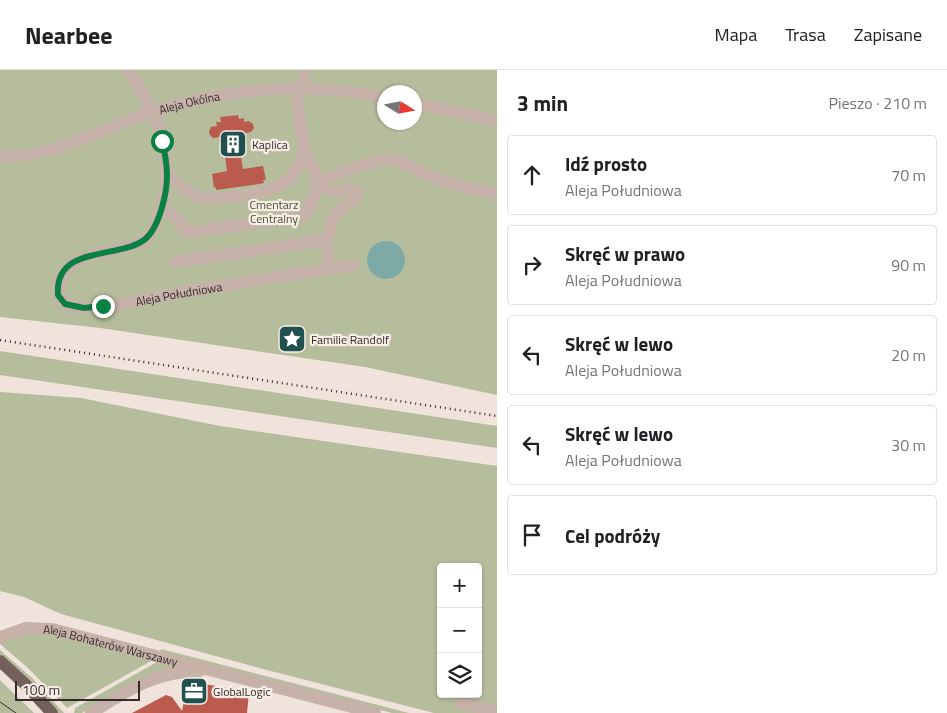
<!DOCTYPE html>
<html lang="pl">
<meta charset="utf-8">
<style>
:root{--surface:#fff;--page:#f6f6f6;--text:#202124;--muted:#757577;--line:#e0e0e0}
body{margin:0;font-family:"Titillium Web",sans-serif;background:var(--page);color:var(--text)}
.controls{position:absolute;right:15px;bottom:15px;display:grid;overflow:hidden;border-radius:5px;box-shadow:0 1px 4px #0004}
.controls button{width:45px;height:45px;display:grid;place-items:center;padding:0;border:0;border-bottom:1px solid var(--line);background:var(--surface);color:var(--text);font:25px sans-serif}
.compass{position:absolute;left:377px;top:15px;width:45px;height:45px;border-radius:50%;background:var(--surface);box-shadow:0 1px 4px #0004;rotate:101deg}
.scale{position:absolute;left:15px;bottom:12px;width:125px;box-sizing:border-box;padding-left:5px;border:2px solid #342a28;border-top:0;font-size:14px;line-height:18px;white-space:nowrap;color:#342a28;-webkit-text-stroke:4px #f7eee7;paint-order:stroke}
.stop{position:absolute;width:15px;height:15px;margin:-11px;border:4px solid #0b8043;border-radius:50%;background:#fff}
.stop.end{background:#0b8043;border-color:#fff;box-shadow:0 1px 5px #0008}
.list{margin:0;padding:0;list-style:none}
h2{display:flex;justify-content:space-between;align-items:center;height:65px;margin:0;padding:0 20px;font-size:21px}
h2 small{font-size:16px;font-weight:400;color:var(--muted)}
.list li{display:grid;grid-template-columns:32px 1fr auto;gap:15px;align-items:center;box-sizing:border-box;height:80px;margin:0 10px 10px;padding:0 10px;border:1px solid var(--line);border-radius:5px}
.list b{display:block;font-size:19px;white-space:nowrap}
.list p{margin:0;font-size:16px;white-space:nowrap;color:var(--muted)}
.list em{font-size:16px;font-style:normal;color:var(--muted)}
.icon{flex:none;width:28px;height:28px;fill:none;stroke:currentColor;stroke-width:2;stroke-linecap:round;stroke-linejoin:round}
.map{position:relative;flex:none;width:497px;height:643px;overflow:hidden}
header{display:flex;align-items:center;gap:30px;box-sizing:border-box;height:70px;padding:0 25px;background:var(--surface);border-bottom:1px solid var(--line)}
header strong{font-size:24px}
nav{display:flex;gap:28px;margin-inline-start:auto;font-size:18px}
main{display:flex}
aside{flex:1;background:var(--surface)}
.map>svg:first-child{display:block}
</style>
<header>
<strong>Nearbee</strong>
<nav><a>Mapa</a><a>Trasa</a><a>Zapisane</a></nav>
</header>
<main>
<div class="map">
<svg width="497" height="643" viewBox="0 0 497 643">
<rect width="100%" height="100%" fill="#efe3db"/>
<path fill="#b6bd9c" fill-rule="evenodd" d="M 0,0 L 497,0 L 497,325 L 365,297 L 100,258 L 0,247 ZM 384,22 L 414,22 L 414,52 L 384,52 Z
M 0,281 L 497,356 L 497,378 L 0,305 Z
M 0,322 L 81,328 L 220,356 L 497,396 L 497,643 L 434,643 L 263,599 L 61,544 L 24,527 L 0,521 ZM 441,497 L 478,497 L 478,624 L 441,624 Z
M 41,561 L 153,590 L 67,638 L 27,597 L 0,574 L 0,571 L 19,565 Z
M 161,579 L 409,643 L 392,643 L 160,582 Z
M 0,580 L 32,608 L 64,643 L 58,643 L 0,584 Z
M 157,592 L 184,595 L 131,615 L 82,643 L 74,643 L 75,638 Z
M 0,610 L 34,643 L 0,643 Z"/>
<path fill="#7daaa6" d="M367 190a19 19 0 1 1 38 0a19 19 0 1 1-38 0Z"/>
<path fill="#bb5b4d" d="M 238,45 L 239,49 L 244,48 L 244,52 L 249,51 L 253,54 L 254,58 L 251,62 L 246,63 L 247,72 L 245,76 L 246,80 L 240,81 L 243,99 L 263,96 L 266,110 L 263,110 L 264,113 L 259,114 L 216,120 L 216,117 L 214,118 L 212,104 L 227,101 L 224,79 L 220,76 L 219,67 L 213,68 L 210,65 L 209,61 L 211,57 L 217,56 L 216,52 L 221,52 L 220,47 Z
M 188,611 L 249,622 L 247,643 L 132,643 L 166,625 L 172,627 L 182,641 Z"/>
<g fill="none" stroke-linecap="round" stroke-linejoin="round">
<g stroke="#c6b2a8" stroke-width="12">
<path id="s1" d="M 128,0 C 158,44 177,88 160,141 C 156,154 152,166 140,172 C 117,185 81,178 64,202 C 57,211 54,228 67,234 C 76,239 87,238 97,237 C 128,234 159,226 190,221 C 245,212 300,204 354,195"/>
<path d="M 302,20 L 305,0"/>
<path d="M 414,33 L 497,51"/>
<path id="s2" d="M 0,86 C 52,89 103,58 152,42 C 225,18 309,12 384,27"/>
<path d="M 167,101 C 175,111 184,121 196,126 C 209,131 223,128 237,126 C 272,121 293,118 305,80"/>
<path d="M 317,112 C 334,106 376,88 391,89 C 404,91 412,98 423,103 C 433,108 445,111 456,115 C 469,120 484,119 497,125"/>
<path d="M 317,112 C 341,132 339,114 357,121 L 358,125 L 355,129 L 345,135 L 333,147 L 329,165 L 326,170 L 330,199"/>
<path d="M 162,134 L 184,158 L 193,162 L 302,146 C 309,139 317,122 317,111 C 317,101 308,91 305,82 C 300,62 299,40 296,20"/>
<path d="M 175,192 L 326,170"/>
<path id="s3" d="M 0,567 L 26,558 L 52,559 L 375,643"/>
<path d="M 461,633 L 497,642"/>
<path d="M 91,643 C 127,621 156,601 200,601"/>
</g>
<path stroke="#74605a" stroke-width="12" d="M 0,591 L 25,614 L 52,643"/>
<path stroke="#342a28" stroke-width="1" d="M 0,632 L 16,643"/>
<path stroke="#342a28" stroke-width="2.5" stroke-dasharray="1 4" stroke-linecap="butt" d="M 0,270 L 497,346"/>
</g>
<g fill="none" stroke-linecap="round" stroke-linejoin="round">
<path stroke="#0b8043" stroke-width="6" d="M 103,236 L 84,238 L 65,234 L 58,225 C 54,175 118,189 144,170 C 159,159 167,123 167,106 C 167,94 165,83 162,71"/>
</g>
<defs>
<g id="building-square" transform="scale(1.4375)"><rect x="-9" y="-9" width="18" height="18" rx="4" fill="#21514e" stroke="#f7eee7"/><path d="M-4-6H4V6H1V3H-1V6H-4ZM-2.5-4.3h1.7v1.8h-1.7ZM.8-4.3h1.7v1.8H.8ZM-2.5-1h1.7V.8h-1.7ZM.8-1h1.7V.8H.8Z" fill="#fff"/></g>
<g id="sight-square" transform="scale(1.4375)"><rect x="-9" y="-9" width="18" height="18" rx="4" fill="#21514e" stroke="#f7eee7"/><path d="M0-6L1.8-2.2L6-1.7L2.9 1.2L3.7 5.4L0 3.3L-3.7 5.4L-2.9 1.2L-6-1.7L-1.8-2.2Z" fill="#fff"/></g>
<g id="office-square" transform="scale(1.4375)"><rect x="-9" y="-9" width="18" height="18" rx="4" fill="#21514e" stroke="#f7eee7"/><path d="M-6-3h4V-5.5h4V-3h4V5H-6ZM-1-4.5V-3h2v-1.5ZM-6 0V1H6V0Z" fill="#fff"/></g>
</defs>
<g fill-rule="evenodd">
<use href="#building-square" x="233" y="74"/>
<use href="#sight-square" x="292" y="269"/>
<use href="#office-square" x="194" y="621"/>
</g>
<g text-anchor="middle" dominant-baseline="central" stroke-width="4.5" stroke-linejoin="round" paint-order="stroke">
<g font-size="12" fill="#342a28" stroke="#f7eee7">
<text stroke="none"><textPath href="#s2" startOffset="198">Aleja Okólna</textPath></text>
<text stroke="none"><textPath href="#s1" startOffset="422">Aleja Południowa</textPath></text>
<text stroke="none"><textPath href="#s3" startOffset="114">Aleja Bohaterów Warszawy</textPath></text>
</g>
<g font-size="12" fill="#342a28" stroke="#f7eee7" text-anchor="start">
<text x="252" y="74">Kaplica</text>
<text x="311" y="269">Familie Randolf</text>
<text x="213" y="621">GlobalLogic</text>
</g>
<g font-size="12" fill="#474f2e" stroke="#f7eee7">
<text x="274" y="134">Cmentarz<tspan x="274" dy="14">Centralny</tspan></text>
</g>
</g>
</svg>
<div class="controls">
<button>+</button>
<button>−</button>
<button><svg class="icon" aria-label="layers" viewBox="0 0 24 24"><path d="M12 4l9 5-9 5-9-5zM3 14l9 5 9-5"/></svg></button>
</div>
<svg class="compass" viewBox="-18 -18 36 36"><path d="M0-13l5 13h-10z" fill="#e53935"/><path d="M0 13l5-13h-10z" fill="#757577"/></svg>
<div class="scale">100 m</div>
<div class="stop" style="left:162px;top:71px"></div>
<div class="stop end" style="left:103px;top:236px"></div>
</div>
<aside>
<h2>3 min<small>Pieszo · 210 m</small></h2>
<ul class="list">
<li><svg class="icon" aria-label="ahead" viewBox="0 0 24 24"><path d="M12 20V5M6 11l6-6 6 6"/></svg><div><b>Idź prosto</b><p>Aleja Południowa</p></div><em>70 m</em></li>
<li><svg class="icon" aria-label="right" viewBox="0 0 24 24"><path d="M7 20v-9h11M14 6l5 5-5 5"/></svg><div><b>Skręć w prawo</b><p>Aleja Południowa</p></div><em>90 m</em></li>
<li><svg class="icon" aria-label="left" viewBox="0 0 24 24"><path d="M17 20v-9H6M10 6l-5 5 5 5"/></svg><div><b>Skręć w lewo</b><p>Aleja Południowa</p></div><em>20 m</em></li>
<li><svg class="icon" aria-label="left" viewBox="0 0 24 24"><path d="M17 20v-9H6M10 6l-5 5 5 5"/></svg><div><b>Skręć w lewo</b><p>Aleja Południowa</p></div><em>30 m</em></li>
<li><svg class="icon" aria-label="arrive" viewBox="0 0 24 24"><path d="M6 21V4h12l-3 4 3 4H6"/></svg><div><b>Cel podróży</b></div></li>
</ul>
</aside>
</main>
